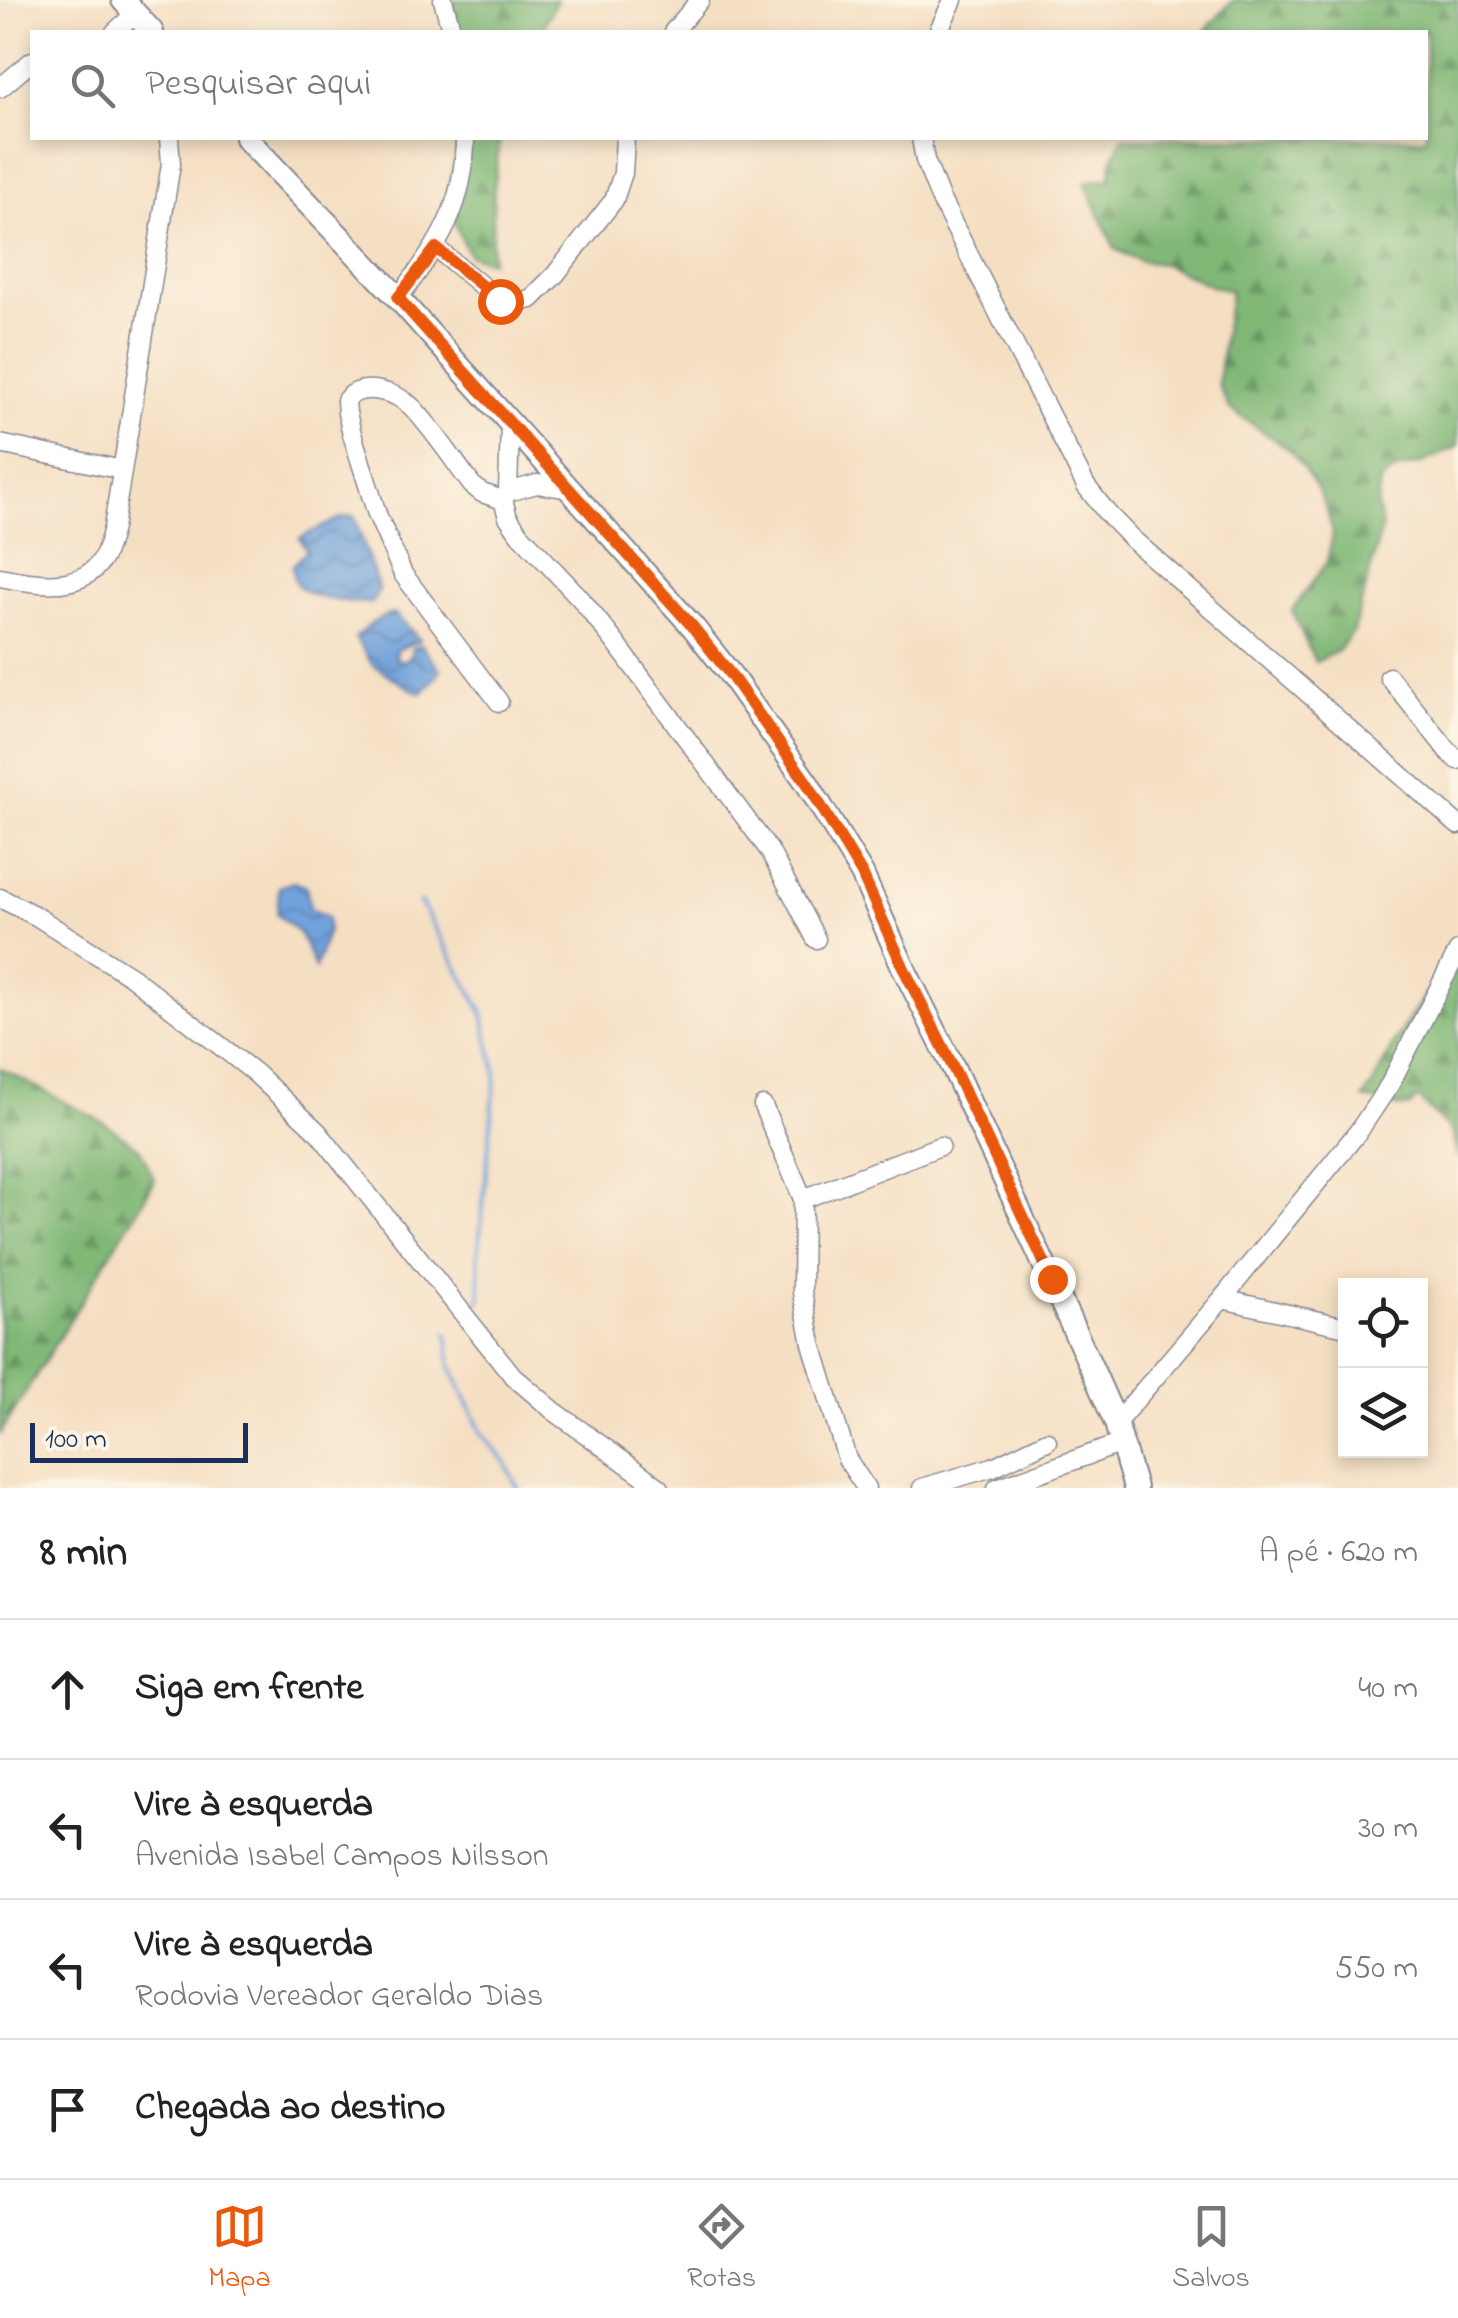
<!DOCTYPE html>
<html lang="pt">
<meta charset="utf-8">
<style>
:root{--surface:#fff;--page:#f6f6f6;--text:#222;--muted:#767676;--line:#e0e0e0;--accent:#ea580c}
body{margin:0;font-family:"Indie Flower",sans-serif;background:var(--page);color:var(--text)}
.controls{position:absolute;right:30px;bottom:30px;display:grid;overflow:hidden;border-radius:0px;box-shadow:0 5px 15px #0003}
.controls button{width:90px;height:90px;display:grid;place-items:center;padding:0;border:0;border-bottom:2px solid var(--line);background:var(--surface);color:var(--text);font:50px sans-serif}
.scale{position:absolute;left:30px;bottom:25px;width:218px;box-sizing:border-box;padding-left:10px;border:5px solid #1b2f5e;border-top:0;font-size:28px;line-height:35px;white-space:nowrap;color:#1b2f5e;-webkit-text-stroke:8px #fcf5e5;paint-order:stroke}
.stop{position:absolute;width:30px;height:30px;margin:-22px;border:8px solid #ea580c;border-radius:50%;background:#fff}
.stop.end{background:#ea580c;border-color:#fff;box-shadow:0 2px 10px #0008}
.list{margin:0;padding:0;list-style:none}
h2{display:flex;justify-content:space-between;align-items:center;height:130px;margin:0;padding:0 40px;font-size:42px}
h2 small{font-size:32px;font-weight:400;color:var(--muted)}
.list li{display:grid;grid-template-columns:65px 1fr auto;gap:30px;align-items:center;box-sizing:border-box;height:140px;padding:0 40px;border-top:2px solid var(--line)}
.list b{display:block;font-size:38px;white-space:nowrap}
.list p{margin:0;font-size:32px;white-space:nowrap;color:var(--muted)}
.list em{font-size:32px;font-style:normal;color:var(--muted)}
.icon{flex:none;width:55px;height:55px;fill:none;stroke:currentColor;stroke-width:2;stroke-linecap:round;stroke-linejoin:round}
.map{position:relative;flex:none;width:1458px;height:1488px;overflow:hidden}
.search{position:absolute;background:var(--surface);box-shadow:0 5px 15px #0003;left:30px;right:30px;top:30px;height:110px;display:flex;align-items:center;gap:25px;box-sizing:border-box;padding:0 35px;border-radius:0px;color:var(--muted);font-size:38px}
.sheet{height:690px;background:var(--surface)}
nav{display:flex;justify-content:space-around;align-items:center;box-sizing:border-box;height:140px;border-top:2px solid var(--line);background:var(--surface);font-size:28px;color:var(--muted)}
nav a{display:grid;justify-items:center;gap:5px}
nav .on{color:var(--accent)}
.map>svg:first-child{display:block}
</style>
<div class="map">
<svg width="1458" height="1488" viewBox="0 0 1458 1488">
<defs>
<pattern id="forest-firs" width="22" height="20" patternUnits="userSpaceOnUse" patternTransform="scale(2.5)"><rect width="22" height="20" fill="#80b876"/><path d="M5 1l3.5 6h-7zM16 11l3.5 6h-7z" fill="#689664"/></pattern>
<pattern id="water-waves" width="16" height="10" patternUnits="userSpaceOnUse" patternTransform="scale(2.5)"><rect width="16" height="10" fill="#71a2db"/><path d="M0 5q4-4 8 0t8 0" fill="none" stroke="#5c84b5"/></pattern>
</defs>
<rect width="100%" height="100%" fill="#fcf5e5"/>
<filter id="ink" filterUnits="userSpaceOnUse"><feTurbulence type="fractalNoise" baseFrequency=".01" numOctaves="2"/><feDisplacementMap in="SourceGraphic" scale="20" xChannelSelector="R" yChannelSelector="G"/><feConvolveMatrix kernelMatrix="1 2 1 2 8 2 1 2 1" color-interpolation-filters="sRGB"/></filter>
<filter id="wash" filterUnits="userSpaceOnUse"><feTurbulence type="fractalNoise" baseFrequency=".0048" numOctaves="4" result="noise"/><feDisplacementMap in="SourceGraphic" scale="40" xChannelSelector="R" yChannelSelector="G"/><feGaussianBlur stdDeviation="2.25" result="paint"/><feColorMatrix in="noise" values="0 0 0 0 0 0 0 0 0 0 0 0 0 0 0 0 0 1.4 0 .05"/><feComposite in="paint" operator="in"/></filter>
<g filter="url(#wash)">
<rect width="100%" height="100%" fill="#f5dfc3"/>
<path fill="url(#forest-firs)" stroke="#4e746a" stroke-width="2.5" d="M 453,0 L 557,0 L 544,25 L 544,32 L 455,32 Z
M 1233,0 L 1246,0 L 1251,3 L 1254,0 L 1458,0 L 1458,446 L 1419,464 L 1398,469 L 1380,481 L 1377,506 L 1382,528 L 1353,631 L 1338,651 L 1315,662 L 1292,611 L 1327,562 L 1333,535 L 1327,510 L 1316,486 L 1291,451 L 1229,408 L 1218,384 L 1225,324 L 1231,291 L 1212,286 L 1164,264 L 1140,261 L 1115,249 L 1085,182 L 1111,178 L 1112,161 L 1123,138 L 1426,138 L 1426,32 L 1204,32 Z
M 460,138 L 500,138 L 494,187 L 491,261 L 469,255 L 449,211 L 450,186 Z
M 1458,948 L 1458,1159 L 1452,1132 L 1419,1099 L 1415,1099 L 1410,1107 L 1398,1107 L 1363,1098 L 1373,1084 L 1398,1035 Z
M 0,1068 L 103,1122 L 140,1149 L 155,1181 L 0,1434 Z"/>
<path fill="url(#water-waves)" stroke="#46689c" stroke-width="2.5" d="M 354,516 L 379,590 L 372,603 C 353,602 304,601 295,581 C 293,576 293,570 293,565 L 307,551 L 300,538 L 340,518 Z
M 395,614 L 420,640 L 396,650 L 396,659 L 404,661 L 410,657 L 413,648 L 421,645 L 441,671 L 422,693 L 411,689 L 372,664 L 355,638 C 368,627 378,616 395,614 Z
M 293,882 L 306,886 L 310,908 L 327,917 L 328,930 L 315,968 L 300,934 L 277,914 L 279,887 Z"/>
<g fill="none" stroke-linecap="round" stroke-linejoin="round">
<path stroke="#71a2db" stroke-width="4" d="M 420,902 L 482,1011 L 496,1073 L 478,1256 L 481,1299 L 474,1306
M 447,1333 L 451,1367 L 482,1434 L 505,1462 L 518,1488"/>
</g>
</g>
<g filter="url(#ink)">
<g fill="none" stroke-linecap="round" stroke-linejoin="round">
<g stroke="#888790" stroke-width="21">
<path id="minor" d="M 443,0 L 452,32
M 115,32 L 135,14
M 673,32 L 700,0
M 938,32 L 953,0
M 0,88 L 32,61
M 921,138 L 925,160 L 940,198 L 1086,486 L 1107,513 L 1131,538 L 1458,825
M 436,248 L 500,301 L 519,302 L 531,299 L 555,275 L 614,200 L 623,173 L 625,138
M 398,298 C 439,246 465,205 465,138
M 0,444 L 122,470
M 508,492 L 510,424
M 503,500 L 508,517 L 519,533 L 580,598 L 615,642 L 769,850 L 816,939
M 0,577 C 29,583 76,592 98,565 C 107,555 109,541 113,528 L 171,164 L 169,138
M 1389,677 L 1449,752 L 1458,760
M 499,702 L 403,574 L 377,514 L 352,434 L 347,413 L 346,400 C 362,381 396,392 412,407 C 433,429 454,461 472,485 L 482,493 L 503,500 L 508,492 L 537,484 L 566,488
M 0,898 L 36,916 L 132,977 L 255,1073 L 318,1132 L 513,1376 L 554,1411 L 660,1488
M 763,1106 L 803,1199 L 802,1292 L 812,1344 L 847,1459 L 866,1488
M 803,1199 L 940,1146
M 1222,1299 L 1346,1327
M 1116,1423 L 1222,1299 L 1358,1132 L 1390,1084 L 1458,951
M 922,1488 L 993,1467 L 1047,1441
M 997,1488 L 1122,1443"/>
</g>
<g stroke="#888790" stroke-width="26">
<path id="major" d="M 123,0 L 152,32
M 246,138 L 398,298 L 693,627 L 730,674 L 807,783 L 862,874 L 905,971 L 952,1065 L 1094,1373 L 1116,1423 L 1135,1488"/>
</g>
<use href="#minor" stroke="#fff" stroke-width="18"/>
<use href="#major" stroke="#fff" stroke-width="22"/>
</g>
</g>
<g fill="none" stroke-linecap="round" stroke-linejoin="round" filter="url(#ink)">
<path stroke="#ea580c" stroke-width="12" d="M 500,301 L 436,248 L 398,298 L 693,627 L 730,674 L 807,783 L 862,874 L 905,971 L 952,1065 L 1052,1279"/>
</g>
</svg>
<div class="controls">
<button><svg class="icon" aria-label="locate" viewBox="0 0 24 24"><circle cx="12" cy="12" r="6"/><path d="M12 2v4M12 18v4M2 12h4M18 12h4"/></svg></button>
<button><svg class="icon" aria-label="layers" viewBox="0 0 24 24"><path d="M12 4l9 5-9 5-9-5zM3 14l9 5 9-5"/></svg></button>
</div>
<div class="scale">100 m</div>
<div class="stop" style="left:500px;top:301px"></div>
<div class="stop end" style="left:1052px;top:1279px"></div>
<div class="search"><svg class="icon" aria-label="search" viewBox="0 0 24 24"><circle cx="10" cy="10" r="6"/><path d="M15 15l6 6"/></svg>Pesquisar aqui</div>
</div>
<section class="sheet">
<h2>8 min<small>A pé · 620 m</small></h2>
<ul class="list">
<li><svg class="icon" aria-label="ahead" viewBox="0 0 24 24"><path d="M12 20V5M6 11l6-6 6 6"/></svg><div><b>Siga em frente</b></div><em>40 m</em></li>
<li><svg class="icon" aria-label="left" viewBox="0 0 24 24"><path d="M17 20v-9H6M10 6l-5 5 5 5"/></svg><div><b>Vire à esquerda</b><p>Avenida Isabel Campos Nilsson</p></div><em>30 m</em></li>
<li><svg class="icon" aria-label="left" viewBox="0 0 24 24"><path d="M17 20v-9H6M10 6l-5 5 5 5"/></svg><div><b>Vire à esquerda</b><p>Rodovia Vereador Geraldo Dias</p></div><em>550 m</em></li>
<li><svg class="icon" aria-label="arrive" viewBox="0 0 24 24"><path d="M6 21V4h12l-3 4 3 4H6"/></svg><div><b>Chegada ao destino</b></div></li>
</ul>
</section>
<nav>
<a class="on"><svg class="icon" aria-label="map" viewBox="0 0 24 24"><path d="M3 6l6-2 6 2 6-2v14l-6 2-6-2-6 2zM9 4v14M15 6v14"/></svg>Mapa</a>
<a><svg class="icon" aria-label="directions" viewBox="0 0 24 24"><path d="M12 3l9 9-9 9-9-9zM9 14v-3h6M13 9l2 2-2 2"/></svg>Rotas</a>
<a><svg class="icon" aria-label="saved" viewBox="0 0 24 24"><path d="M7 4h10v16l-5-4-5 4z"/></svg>Salvos</a>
</nav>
